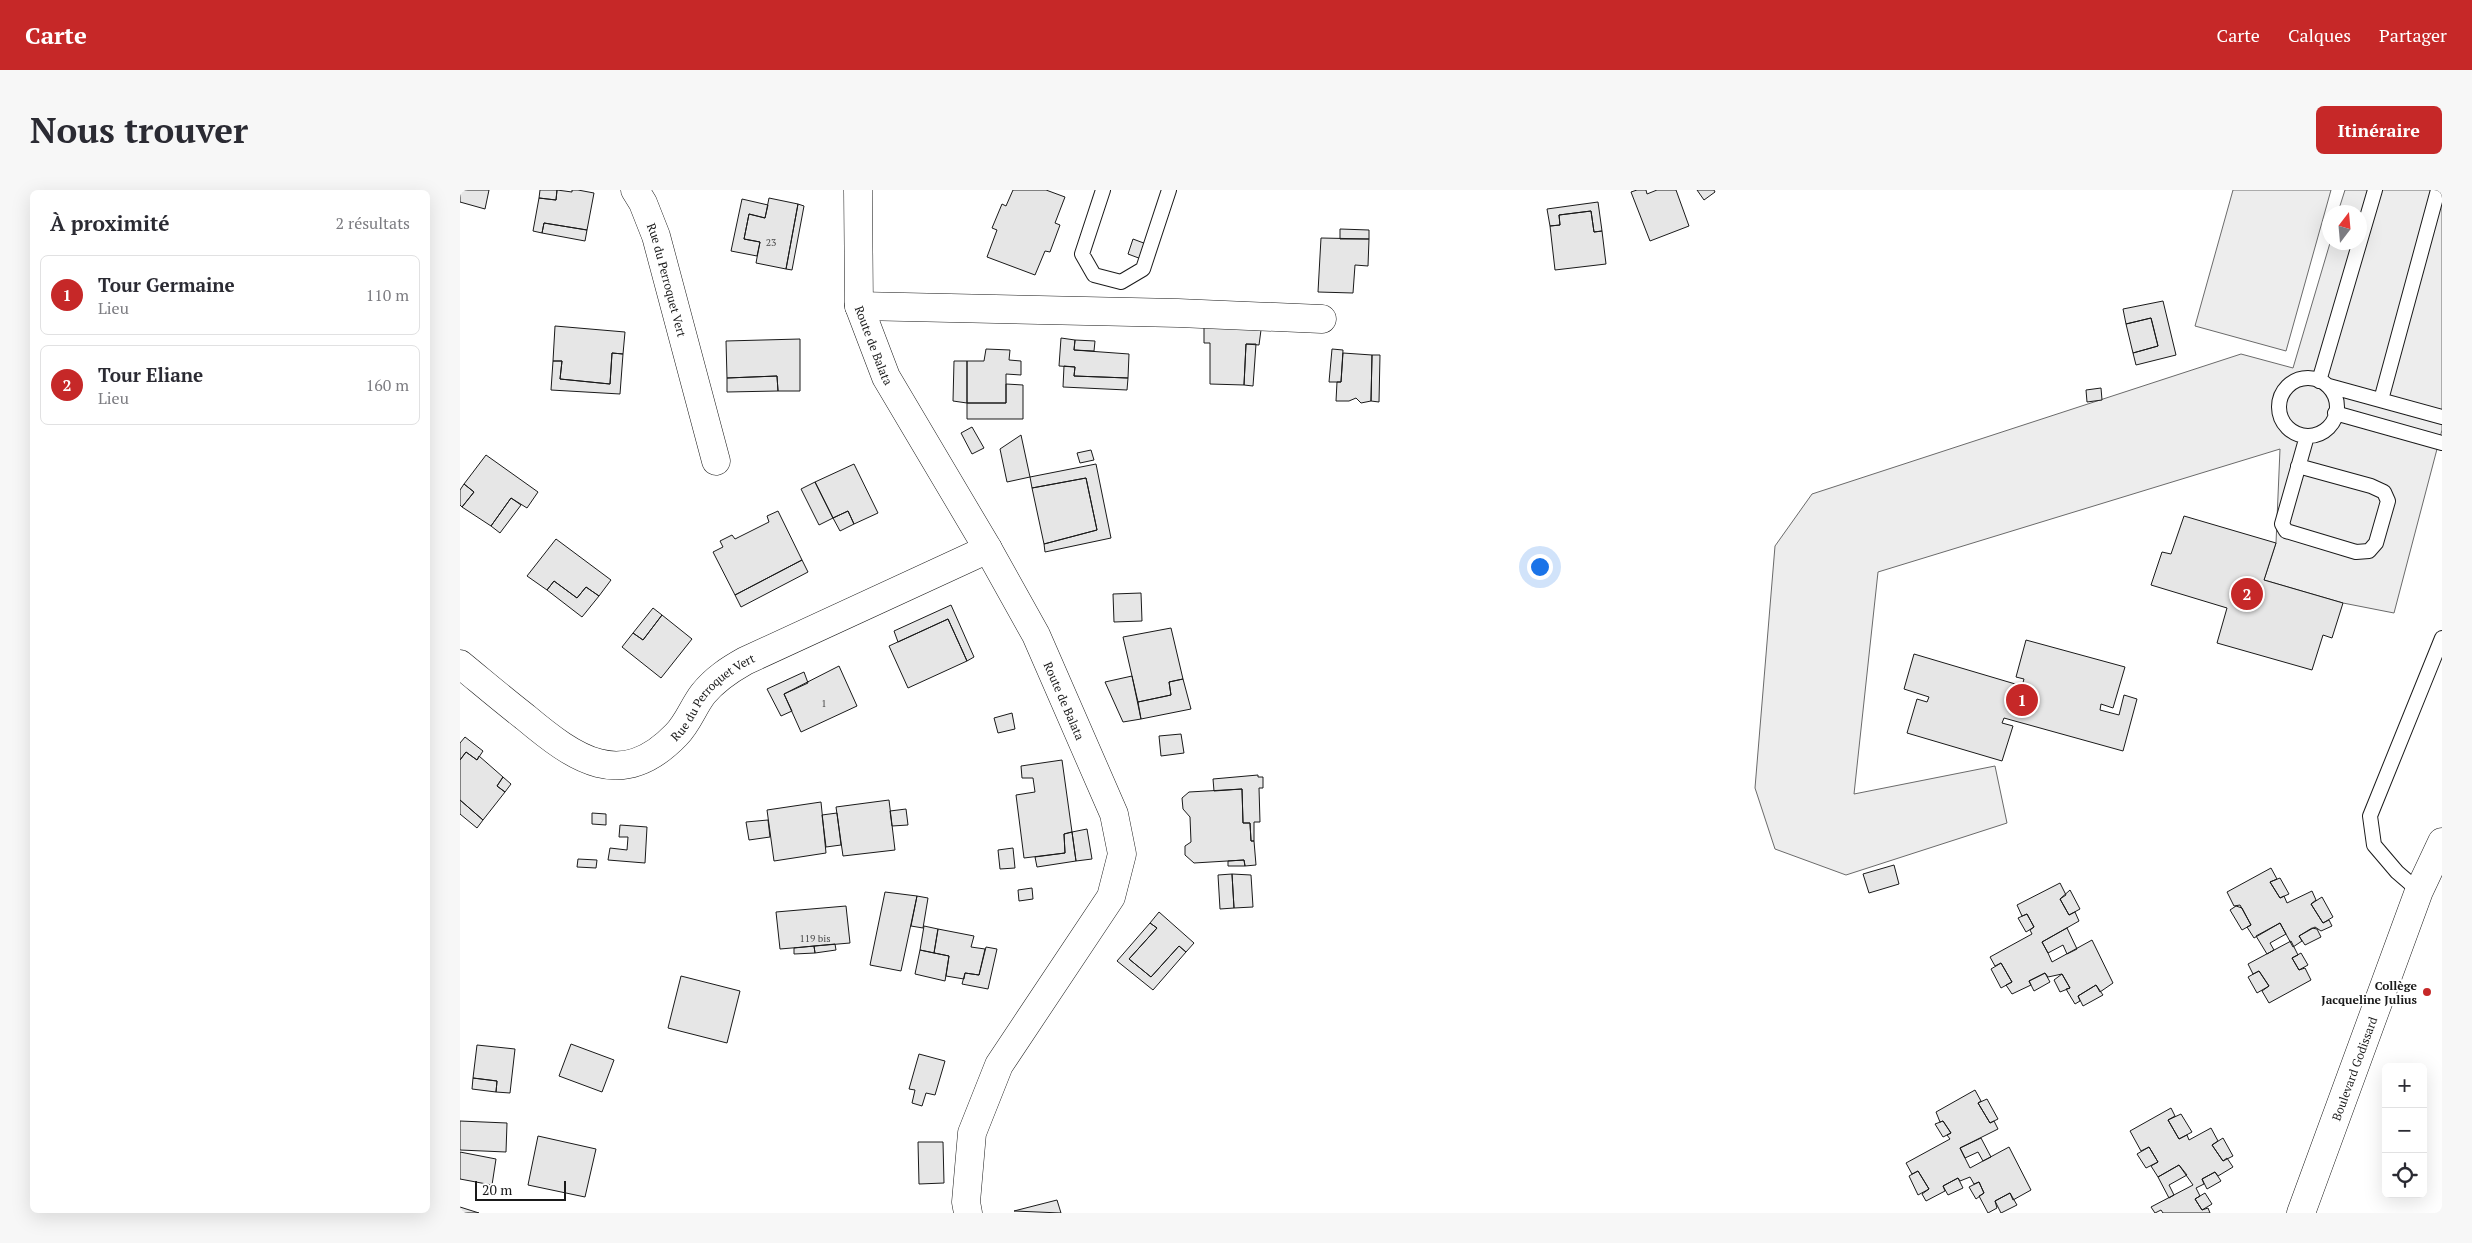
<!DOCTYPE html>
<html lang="fr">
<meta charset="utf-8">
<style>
:root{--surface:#fff;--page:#f7f7f7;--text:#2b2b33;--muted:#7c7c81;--line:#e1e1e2;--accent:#c62828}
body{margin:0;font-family:"PT Serif",serif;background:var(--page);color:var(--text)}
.controls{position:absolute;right:15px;bottom:15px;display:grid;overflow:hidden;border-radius:8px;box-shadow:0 5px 20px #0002}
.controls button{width:45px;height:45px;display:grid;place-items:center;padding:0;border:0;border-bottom:1px solid var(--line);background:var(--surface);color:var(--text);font:25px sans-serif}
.compass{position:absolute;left:1862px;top:15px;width:45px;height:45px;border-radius:50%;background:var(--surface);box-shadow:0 5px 20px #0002;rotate:16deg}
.scale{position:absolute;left:15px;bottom:12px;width:91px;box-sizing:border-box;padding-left:5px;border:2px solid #1a1a1a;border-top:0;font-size:14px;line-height:18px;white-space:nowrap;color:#1a1a1a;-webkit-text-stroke:4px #fff;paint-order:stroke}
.you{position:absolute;left:1079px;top:376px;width:18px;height:18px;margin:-12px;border:4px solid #fff;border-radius:50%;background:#1a73e8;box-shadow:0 0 0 8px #1a73e833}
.badge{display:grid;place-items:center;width:32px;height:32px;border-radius:50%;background:var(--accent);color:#fff;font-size:16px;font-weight:700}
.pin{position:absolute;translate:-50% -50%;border:2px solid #fff;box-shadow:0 1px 5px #0006}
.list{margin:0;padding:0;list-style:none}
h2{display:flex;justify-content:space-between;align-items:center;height:65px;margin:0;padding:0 20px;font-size:21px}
h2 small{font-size:16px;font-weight:400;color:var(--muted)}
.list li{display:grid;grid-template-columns:32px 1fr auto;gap:15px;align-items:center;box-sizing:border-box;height:80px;margin:0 10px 10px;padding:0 10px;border:1px solid var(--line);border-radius:8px}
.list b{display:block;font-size:19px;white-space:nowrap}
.list p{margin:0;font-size:16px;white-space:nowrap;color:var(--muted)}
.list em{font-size:16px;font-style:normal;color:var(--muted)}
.icon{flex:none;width:28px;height:28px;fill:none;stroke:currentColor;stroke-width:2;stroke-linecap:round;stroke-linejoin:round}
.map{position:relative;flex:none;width:1982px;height:1023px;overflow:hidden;border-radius:8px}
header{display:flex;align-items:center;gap:30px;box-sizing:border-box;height:70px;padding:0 25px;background:var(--accent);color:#fff}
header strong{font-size:24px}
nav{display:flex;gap:28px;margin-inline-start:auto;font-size:18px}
.intro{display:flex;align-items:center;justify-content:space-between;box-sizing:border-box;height:120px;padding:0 30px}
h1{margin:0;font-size:35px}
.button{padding:12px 22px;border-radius:8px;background:var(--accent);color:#fff;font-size:18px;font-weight:700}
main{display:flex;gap:30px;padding:0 30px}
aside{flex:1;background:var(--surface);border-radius:8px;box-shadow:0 5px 20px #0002}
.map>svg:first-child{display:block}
</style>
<header>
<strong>Carte</strong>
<nav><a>Carte</a><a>Calques</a><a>Partager</a></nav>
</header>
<div class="intro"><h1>Nous trouver</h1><a class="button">Itinéraire</a></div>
<main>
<aside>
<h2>À proximité<small>2 résultats</small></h2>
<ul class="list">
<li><span class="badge">1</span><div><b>Tour Germaine</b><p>Lieu</p></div><em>110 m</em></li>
<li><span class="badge">2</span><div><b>Tour Eliane</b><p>Lieu</p></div><em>160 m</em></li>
</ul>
</aside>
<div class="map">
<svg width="1982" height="1023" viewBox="0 0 1982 1023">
<rect width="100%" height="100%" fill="#fff"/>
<path fill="#ededed" stroke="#6a6a6a" d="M 1773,0 L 1871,0 L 1826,161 L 1735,136 Z
M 1885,0 L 1982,0 L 1982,240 L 1934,423 L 1883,413 L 1804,390 L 1816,353 L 1820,259 L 1418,382 L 1394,604 L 1535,576 L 1547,633 L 1386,685 L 1315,659 L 1295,598 L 1315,356 L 1352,304 L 1781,164 L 1833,178 L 1870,53 L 1900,52 L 1900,22 L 1878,22 Z"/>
<path fill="#e6e6e6" stroke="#1a1a1a" d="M 0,0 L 29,0 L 25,19 L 0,12 Z
M 80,0 L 97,0 L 96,10 L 79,8 Z
M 97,0 L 112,2 L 112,0 L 118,0 L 134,3 L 127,40 L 84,33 L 82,43 L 73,41 L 79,8 L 96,10 Z
M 553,0 L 586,0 L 605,7 L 595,33 L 600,35 L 590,62 L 585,61 L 575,85 L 527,67 L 537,40 L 532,38 L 542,14 L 546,16 Z
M 1177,0 L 1186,0 L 1187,4 L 1197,0 L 1216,0 L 1229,36 L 1190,51 L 1171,2 Z
M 1237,0 L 1254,0 L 1255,2 L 1244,10 Z
M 309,8 L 338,14 L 326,79 L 296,73 L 300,52 L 284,49 L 289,24 L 305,28 Z
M 282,9 L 308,15 L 305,28 L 289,24 L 284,49 L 300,52 L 297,66 L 271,61 Z
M 1138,12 L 1142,41 L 1134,42 L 1131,21 L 1099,25 L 1100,35 L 1090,36 L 1087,19 Z
M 338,14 L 344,16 L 332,80 L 326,79 Z
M 1131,21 L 1134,42 L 1142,41 L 1146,74 L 1095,80 L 1090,36 L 1100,35 L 1099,25 Z
M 84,33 L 127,40 L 125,51 L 82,43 Z
M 880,39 L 909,40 L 909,49 L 880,49 Z
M 861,48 L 909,49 L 908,76 L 895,75 L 893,103 L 858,102 Z
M 673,49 L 689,55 L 684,70 L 668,64 Z
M 1703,111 L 1716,165 L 1676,175 L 1673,163 L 1698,156 L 1691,128 L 1666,134 L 1663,119 Z
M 1691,128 L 1698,156 L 1673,163 L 1666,134 Z
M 95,136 L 165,142 L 163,164 L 152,163 L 150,194 L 100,189 L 102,171 L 93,171 Z
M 744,137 L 801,140 L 799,155 L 786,154 L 784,195 L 750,194 L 750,153 L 744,153 Z
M 601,148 L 615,150 L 614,160 L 669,164 L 668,188 L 614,186 L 615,177 L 599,176 Z
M 340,149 L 340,201 L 318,201 L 317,186 L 267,188 L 266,151 Z
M 615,150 L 635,151 L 634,161 L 614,160 Z
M 786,154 L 796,154 L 793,196 L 784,195 Z
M 526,159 L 550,160 L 549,170 L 561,171 L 561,185 L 546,184 L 546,213 L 507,213 L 507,171 L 524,171 Z
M 872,159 L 883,160 L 881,192 L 869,192 Z
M 152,163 L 163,164 L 160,204 L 91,200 L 93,171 L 102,171 L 100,189 L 150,194 Z
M 883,163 L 912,165 L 911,211 L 901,213 L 896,208 L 889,211 L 876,211 L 877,192 L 881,192 Z
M 912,165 L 920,165 L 919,212 L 911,211 Z
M 494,171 L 507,171 L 507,213 L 493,211 Z
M 604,176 L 615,177 L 614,186 L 668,188 L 667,200 L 603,197 Z
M 317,186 L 318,201 L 267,202 L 267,188 Z
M 546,194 L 563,195 L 563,229 L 507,229 L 507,213 L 546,213 Z
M 1641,198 L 1642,210 L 1627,212 L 1626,200 Z
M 512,237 L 524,258 L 512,264 L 501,243 Z
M 561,245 L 570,287 L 547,292 L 540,259 Z
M 631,260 L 634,270 L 620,273 L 617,263 Z
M 26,265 L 78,302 L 67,318 L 51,308 L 31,336 L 2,317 L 14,302 L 4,294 Z
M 394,274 L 418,323 L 394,334 L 388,321 L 373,328 L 355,292 Z
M 636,274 L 651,348 L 585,362 L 584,354 L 637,340 L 626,288 L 572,298 L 570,287 Z
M 626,288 L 637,340 L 584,354 L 572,298 Z
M 355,292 L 373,328 L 359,335 L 341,299 Z
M 4,294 L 14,302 L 2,317 L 0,315 L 0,300 Z
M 51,308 L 61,315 L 40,343 L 31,336 Z
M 318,321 L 342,370 L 275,405 L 253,362 L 263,357 L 260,351 L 272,345 L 275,349 L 309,332 L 307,326 Z
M 388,321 L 394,334 L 380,341 L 373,328 Z
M 1724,326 L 1816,353 L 1804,390 L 1883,413 L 1872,448 L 1863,445 L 1852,480 L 1757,453 L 1767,418 L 1691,395 L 1702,362 L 1711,364 Z
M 96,349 L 151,390 L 139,406 L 126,397 L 117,408 L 94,391 L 87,400 L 67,386 Z
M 342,370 L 348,382 L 281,417 L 275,405 Z
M 94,391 L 117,408 L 126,397 L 139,406 L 122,427 L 87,400 Z
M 681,403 L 682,431 L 654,432 L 653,404 Z
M 491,415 L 514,467 L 507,471 L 488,429 L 438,452 L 434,441 Z
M 193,418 L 202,425 L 183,450 L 173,443 Z
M 202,425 L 232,449 L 201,488 L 162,457 L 173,443 L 183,450 Z
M 488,429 L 507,471 L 448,498 L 429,456 Z
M 711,438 L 723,489 L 709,492 L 711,505 L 678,512 L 663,447 Z
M 1566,450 L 1665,477 L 1653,518 L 1641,514 L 1640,520 L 1659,525 L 1664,505 L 1677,509 L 1663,561 L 1544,528 L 1542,533 L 1553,536 L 1542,571 L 1447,543 L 1457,509 L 1467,512 L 1469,507 L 1444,499 L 1454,464 L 1562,496 L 1564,489 L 1556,487 Z
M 379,476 L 397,516 L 341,542 L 324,504 Z
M 344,482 L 348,493 L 324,504 L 332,521 L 321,526 L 307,499 Z
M 672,486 L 681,529 L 663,532 L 645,492 Z
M 723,489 L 731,519 L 681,529 L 678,512 L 711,505 L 709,492 Z
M 552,523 L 555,539 L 538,543 L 534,528 Z
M 721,544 L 724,563 L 701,566 L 699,546 Z
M 5,547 L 23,561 L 17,570 L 6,562 L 0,570 L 0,553 Z
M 6,562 L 17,570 L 19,566 L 43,587 L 37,596 L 45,602 L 23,630 L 0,610 L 0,570 Z
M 602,570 L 612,642 L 604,644 L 605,663 L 564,668 L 556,605 L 575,602 L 573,588 L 562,588 L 561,576 Z
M 798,585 L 798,587 L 803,587 L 803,598 L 799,598 L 800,632 L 794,632 L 794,651 L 791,651 L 790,633 L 783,633 L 782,599 L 754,601 L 753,589 Z
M 43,587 L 51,594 L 45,602 L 37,596 Z
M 782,599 L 783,633 L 790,633 L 791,651 L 794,651 L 796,675 L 785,676 L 784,670 L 734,673 L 725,665 L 725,656 L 731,652 L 730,627 L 723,619 L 722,608 L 729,602 Z
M 0,610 L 23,630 L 17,638 L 0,624 Z
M 429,610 L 435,660 L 383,666 L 376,617 Z
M 361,612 L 366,663 L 314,671 L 307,620 Z
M 446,619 L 448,635 L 432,636 L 430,621 Z
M 132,623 L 146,624 L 146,635 L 132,634 Z
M 377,623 L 381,655 L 366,657 L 362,625 Z
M 308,630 L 310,647 L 289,650 L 286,632 Z
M 160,635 L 187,637 L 185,673 L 148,670 L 150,658 L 167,660 L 168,647 L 159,647 Z
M 627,639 L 632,669 L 616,671 L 612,642 Z
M 612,642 L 616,671 L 577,677 L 575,667 L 605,663 L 604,644 Z
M 553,658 L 555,678 L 540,679 L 538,660 Z
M 118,669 L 137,670 L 136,678 L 117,677 Z
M 784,670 L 785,676 L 768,676 L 768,671 Z
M 1434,675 L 1439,694 L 1409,703 L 1403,684 Z
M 1811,678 L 1817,689 L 1810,692 L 1820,708 L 1824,706 L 1827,713 L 1852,701 L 1856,710 L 1851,714 L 1863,733 L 1869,730 L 1872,736 L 1861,741 L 1855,737 L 1839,746 L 1842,751 L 1833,757 L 1820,733 L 1794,748 L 1787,737 L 1791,735 L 1780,715 L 1774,716 L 1767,702 Z
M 772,684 L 774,718 L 760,719 L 758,685 Z
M 772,684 L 791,685 L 793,717 L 774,718 Z
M 1820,688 L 1829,704 L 1820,708 L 1810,692 Z
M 1600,693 L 1606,705 L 1600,709 L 1609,725 L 1615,722 L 1619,731 L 1582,752 L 1588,763 L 1592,772 L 1632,750 L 1653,793 L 1640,802 L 1636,795 L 1618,806 L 1620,811 L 1615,814 L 1606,799 L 1610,798 L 1602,784 L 1588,787 L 1585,783 L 1569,791 L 1571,795 L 1552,804 L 1546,795 L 1552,792 L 1541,773 L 1535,776 L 1530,767 L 1572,744 L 1570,740 L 1574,737 L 1567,724 L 1562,726 L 1557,715 Z
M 572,698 L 573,709 L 559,711 L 558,700 Z
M 1610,700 L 1620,719 L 1609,725 L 1600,709 Z
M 425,702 L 457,706 L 441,781 L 410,775 Z
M 457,706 L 468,708 L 463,738 L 451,736 Z
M 1862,707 L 1873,727 L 1863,733 L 1851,714 Z
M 386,716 L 390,753 L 320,759 L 316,722 Z
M 1776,716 L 1782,718 L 1791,735 L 1782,740 L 1770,720 Z
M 699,722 L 734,753 L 726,762 L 719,756 L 691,787 L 669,769 L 697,738 L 690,733 Z
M 1567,724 L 1574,737 L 1566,742 L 1558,728 Z
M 690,733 L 697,738 L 669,769 L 691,787 L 719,756 L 726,762 L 693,800 L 657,771 Z
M 1820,733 L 1826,744 L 1810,753 L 1814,760 L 1807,764 L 1796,746 Z
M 464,736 L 478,739 L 474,763 L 460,760 Z
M 1607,738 L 1617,759 L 1607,764 L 1603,755 L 1588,763 L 1582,752 Z
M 1852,738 L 1857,739 L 1861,747 L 1845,755 L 1839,746 Z
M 478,739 L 514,746 L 511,757 L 525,759 L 519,785 L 505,783 L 504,789 L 486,786 L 489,766 L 474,763 Z
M 1831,751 L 1838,765 L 1832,768 L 1839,780 L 1845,778 L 1851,790 L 1809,813 L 1802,801 L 1809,796 L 1799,781 L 1793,784 L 1788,774 Z
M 375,754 L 376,760 L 355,763 L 354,756 Z
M 354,756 L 355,763 L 334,764 L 334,758 Z
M 526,757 L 537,759 L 528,799 L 502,794 L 505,783 L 519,785 Z
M 460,760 L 489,766 L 485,791 L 455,784 Z
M 1841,763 L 1848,775 L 1839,780 L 1832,768 Z
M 1541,773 L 1552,792 L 1541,798 L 1531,779 Z
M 1799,781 L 1809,796 L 1797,803 L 1788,787 Z
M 1585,783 L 1590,792 L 1574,801 L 1569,791 Z
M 1602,784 L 1610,798 L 1600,802 L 1594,790 Z
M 221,786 L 280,801 L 267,853 L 208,838 Z
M 1636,795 L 1643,805 L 1623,816 L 1618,806 Z
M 111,854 L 154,870 L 142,902 L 99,886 Z
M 17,855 L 55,859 L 50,903 L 36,902 L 37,891 L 13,888 Z
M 459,864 L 485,871 L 475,905 L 466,903 L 462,916 L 452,913 L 455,900 L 449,899 Z
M 13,888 L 37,891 L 36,902 L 12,899 Z
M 1515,900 L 1521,911 L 1518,913 L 1530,933 L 1534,931 L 1538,939 L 1500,958 L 1510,978 L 1549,957 L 1571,1000 L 1553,1010 L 1550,1003 L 1535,1011 L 1537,1018 L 1528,1023 L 1519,1006 L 1524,1003 L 1519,992 L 1514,994 L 1510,987 L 1500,991 L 1498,988 L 1483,996 L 1485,1001 L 1466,1011 L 1462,1004 L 1469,999 L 1458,981 L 1452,984 L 1446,973 L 1490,949 L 1487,945 L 1491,943 L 1483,931 L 1480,932 L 1476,922 Z
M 1527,909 L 1538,929 L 1530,933 L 1518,913 Z
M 1711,918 L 1715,926 L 1708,930 L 1719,949 L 1727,945 L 1729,950 L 1751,938 L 1758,951 L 1752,955 L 1763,971 L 1767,968 L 1773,977 L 1758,986 L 1755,982 L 1742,989 L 1744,994 L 1736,998 L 1740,1006 L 1735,1009 L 1742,1020 L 1748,1018 L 1750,1023 L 1703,1023 L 1701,1020 L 1695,1023 L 1691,1017 L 1733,995 L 1719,975 L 1698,987 L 1691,976 L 1698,972 L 1689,957 L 1681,961 L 1670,941 Z
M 1721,924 L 1732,942 L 1719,949 L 1708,930 Z
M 0,931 L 47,933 L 46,962 L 0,960 Z
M 1483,931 L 1491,943 L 1483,947 L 1475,934 Z
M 78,946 L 136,959 L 125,1007 L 68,995 Z
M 1521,948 L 1531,967 L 1523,971 L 1518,962 L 1505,968 L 1500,958 Z
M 1763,948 L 1773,966 L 1763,971 L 1752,955 Z
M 458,952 L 483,952 L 484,993 L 459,994 Z
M 1689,957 L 1698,972 L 1686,978 L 1677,964 Z
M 0,962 L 36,969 L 32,995 L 0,989 Z
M 1719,975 L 1727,985 L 1709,995 L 1714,1005 L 1709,1008 L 1698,987 Z
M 1458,981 L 1469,999 L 1458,1005 L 1449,986 Z
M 1755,982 L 1761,991 L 1747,999 L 1742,989 Z
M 1498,988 L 1503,998 L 1488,1005 L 1483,996 Z
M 1519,992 L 1524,1003 L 1516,1009 L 1509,997 Z
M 1550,1003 L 1557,1015 L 1541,1023 L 1535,1011 Z
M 1745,1003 L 1752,1014 L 1742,1020 L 1735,1009 Z
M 597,1010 L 601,1023 L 554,1021 Z
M 0,1017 L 19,1023 L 0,1023 Z"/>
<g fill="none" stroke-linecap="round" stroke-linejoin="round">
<g stroke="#1a1a1a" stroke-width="16">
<path id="service" d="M 643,0 L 622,64 L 634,85 L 661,92 L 683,79 L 709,0
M1819 217a29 29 0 1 1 58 0a29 29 0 1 1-58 0Z
M 1859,191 L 1915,0
M 1869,196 L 1982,227
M 1921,210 L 1978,0
M 1875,223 L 1982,253
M 1838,276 L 1911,296 L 1924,302 L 1928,311 L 1916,353 L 1909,361 L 1896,362 L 1826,341 L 1822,334 L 1847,246
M 1959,701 L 1937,682 L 1914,655 L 1910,626 L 1982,448"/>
</g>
<g stroke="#1a1a1a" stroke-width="29">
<g id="minor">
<path id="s1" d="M 175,0 L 183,13 L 196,46 L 256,271"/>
<path d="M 399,116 L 718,123 L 862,129"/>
<path id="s2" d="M 0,474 C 22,492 43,510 65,527 C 115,569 161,602 216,545 C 228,533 233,517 243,504 C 255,489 269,480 285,471 L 528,359"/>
<path id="s3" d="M 1841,1023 L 1959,701 L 1982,652"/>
</g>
</g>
<g stroke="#1a1a1a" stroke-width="29">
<g id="secondary">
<path id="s4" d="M 398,0 L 399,116 L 426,187 L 528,359 L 576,445 L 654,624 L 662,664 L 651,707 L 539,875 L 512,943 L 506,1012 L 508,1023"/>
</g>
</g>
<use href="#service" stroke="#fff" stroke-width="14"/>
<use href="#minor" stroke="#fff" stroke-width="28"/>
<use href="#secondary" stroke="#fff" stroke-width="28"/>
</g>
<circle fill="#c62828" stroke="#fff" stroke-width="2" cx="1967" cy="802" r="5"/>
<g text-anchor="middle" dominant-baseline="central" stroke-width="4" stroke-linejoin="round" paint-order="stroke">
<g font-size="10" fill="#4d4d4d">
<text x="311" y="52">23</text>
<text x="364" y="513">1</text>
<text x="355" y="748">119 bis</text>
</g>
<g font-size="12" fill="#1a1a1a" stroke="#fff">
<text stroke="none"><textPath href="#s1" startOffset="96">Rue du Perroquet Vert</textPath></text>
<text stroke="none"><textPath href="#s4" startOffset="158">Route de Balata</textPath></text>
<text stroke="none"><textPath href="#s2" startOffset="312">Rue du Perroquet Vert</textPath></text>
<text stroke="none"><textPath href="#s4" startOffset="562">Route de Balata</textPath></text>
<text stroke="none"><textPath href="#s3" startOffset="154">Boulevard Godissard</textPath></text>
</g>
<g font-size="12" font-weight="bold" fill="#1a1a1a" stroke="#fff" text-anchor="end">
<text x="1957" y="795">Collège<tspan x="1957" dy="14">Jacqueline Julius</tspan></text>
</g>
</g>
</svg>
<div class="controls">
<button>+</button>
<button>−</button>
<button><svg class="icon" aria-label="locate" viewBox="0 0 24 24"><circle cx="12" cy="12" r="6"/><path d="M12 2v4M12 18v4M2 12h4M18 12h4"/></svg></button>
</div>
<svg class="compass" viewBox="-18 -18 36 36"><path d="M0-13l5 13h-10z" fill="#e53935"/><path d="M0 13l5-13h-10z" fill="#7c7c81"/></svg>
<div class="scale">20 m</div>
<div class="you"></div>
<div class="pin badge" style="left:1562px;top:510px">1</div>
<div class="pin badge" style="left:1787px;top:404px">2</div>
</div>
</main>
